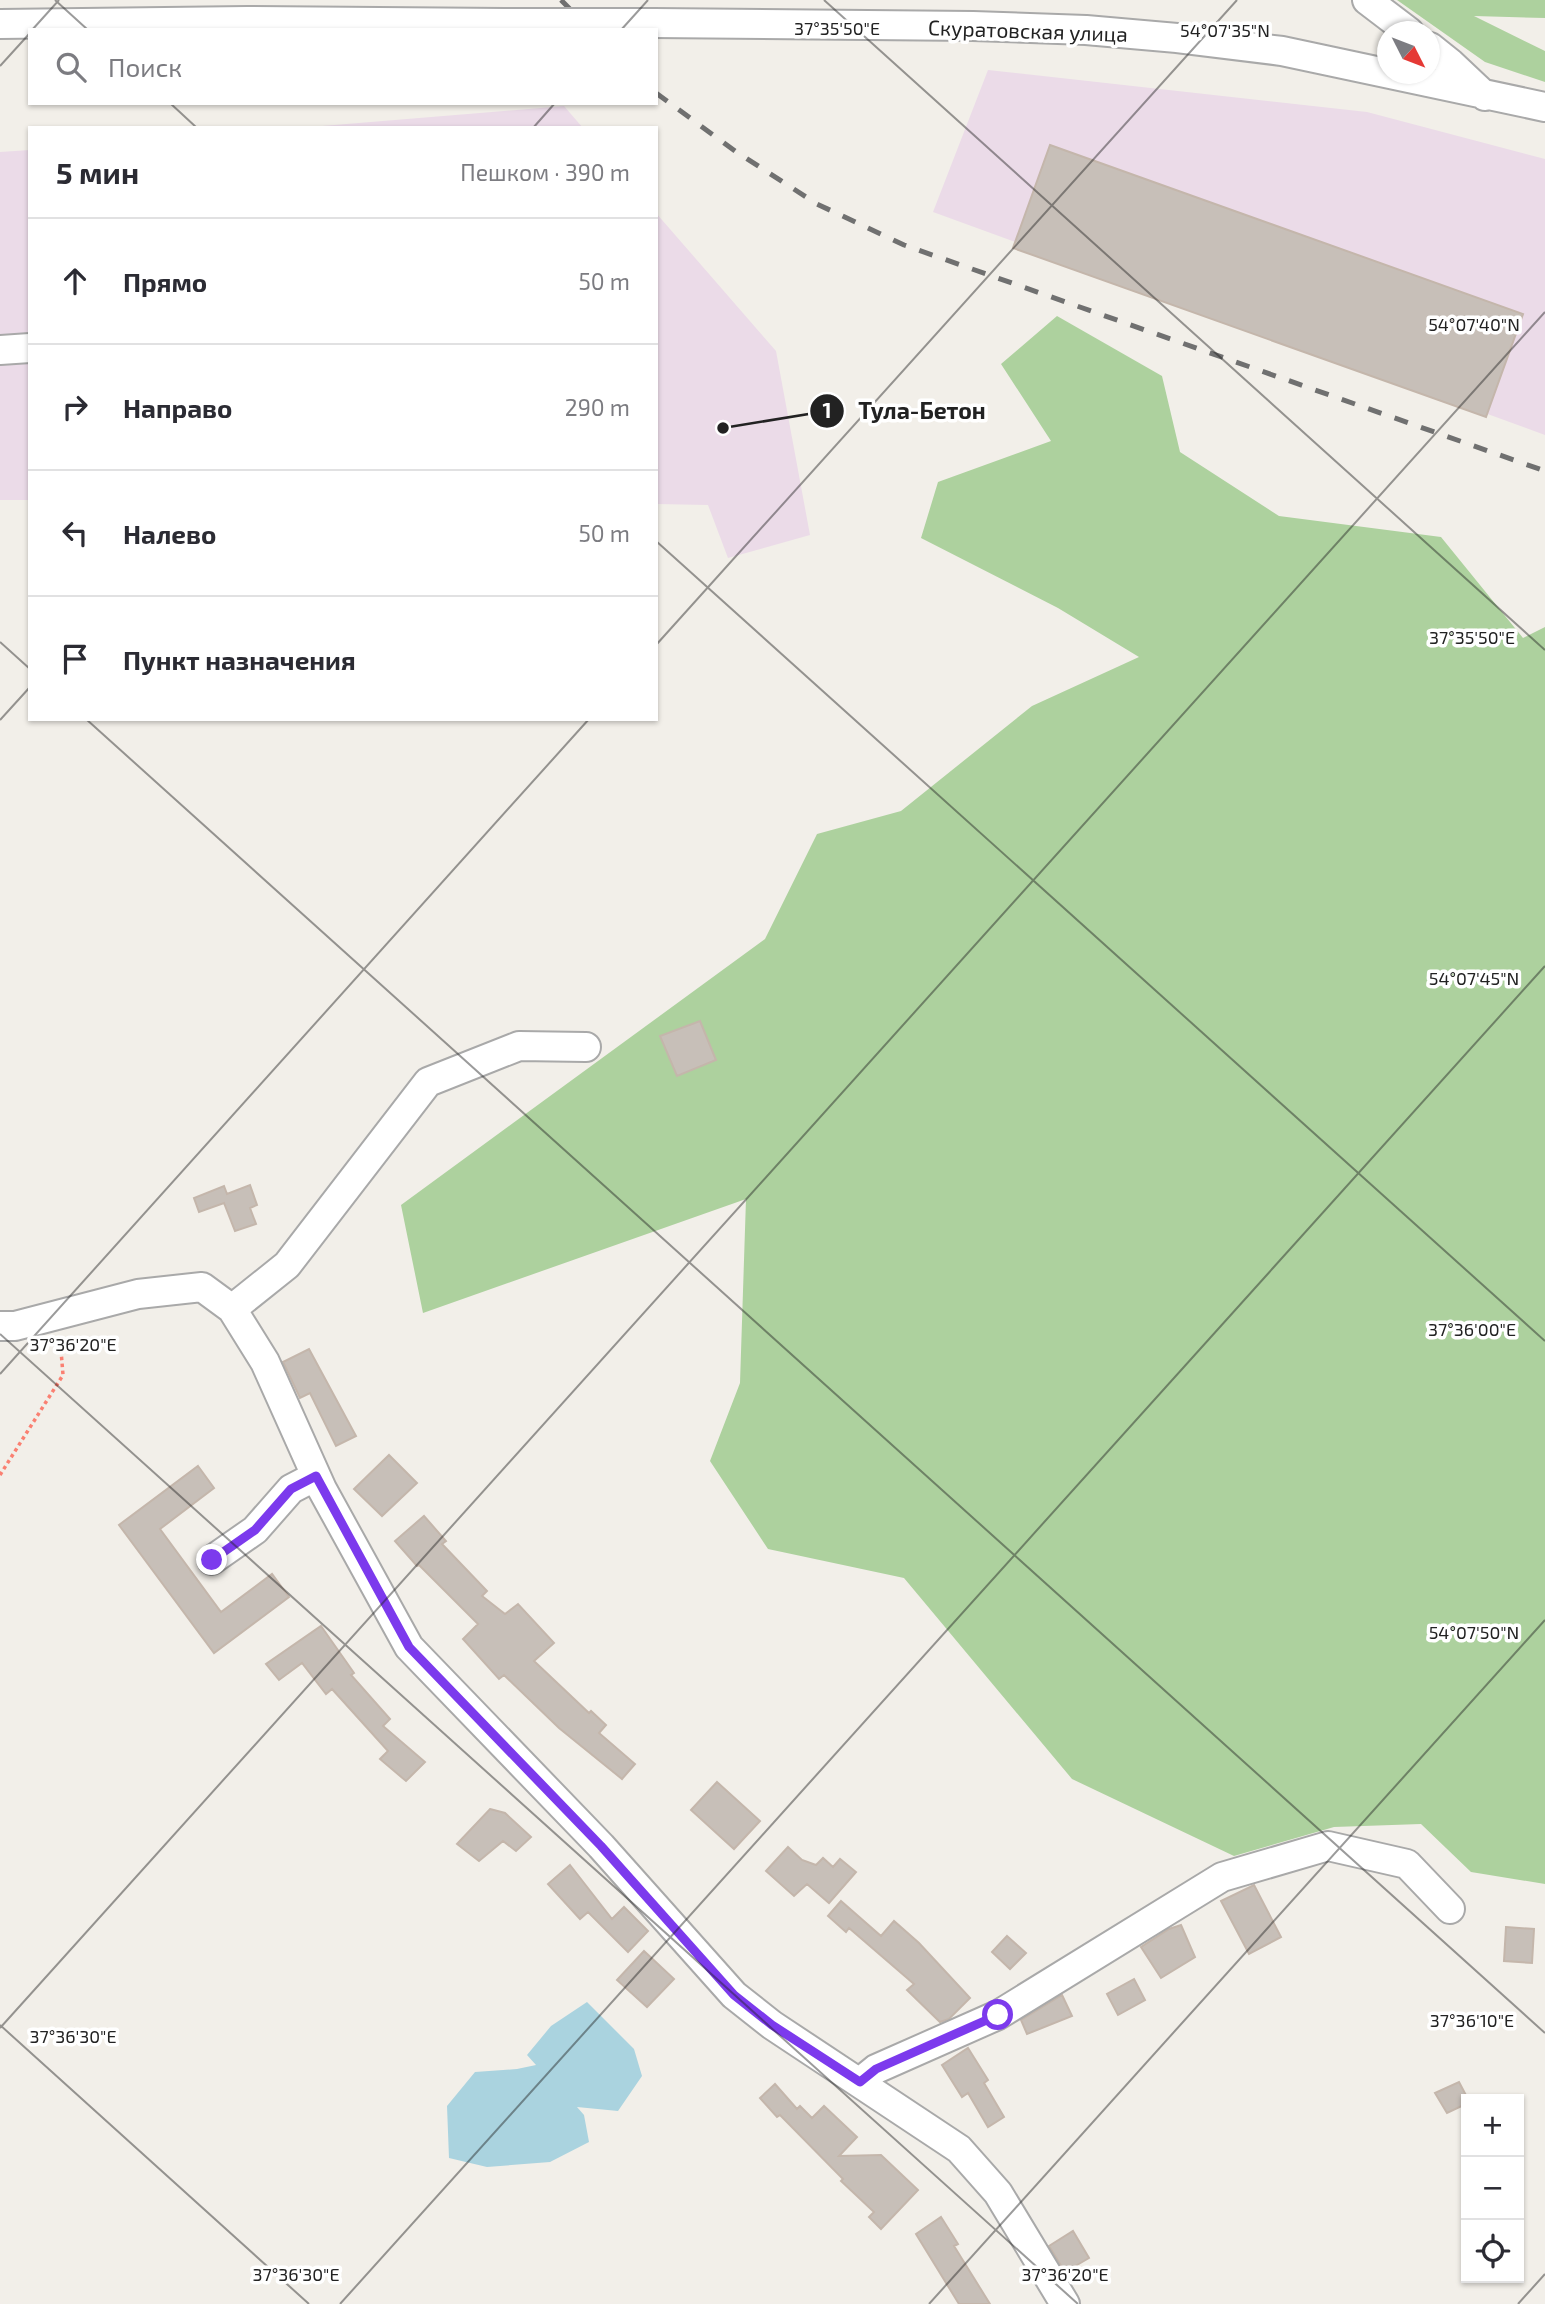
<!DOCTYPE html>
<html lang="ru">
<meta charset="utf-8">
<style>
:root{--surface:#fff;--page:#f7f7f7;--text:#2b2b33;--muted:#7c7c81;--line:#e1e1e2}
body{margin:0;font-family:"Exo 2",sans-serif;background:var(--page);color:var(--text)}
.controls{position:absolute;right:21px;bottom:21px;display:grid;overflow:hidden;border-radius:0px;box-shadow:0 2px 5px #0004}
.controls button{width:63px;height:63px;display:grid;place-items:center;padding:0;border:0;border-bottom:2px solid var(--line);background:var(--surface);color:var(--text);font:35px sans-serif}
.compass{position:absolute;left:1377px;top:21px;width:63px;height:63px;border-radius:50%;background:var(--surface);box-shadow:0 2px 5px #0004;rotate:132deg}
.stop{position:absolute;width:21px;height:21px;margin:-16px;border:5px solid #7c3aed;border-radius:50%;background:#fff}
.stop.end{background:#7c3aed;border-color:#fff;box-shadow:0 2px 7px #0008}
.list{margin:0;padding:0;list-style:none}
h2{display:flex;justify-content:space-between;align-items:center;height:91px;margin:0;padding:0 28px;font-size:30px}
h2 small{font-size:23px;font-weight:400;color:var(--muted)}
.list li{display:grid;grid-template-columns:46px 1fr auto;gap:21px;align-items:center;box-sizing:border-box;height:126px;padding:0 28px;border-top:2px solid var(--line)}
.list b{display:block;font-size:26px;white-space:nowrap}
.list em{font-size:23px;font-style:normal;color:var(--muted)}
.icon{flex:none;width:38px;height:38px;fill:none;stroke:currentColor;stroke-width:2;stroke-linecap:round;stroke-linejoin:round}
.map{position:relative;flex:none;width:1545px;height:2304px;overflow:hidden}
.search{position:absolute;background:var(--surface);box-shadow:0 2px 5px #0004;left:28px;top:28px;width:630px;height:77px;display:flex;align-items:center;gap:18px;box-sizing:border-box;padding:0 24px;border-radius:0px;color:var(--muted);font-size:26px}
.panel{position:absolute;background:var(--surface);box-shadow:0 2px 5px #0004;left:28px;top:126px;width:630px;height:595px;border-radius:0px}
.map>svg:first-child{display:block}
</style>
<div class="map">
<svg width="1545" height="2304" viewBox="0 0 1545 2304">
<rect width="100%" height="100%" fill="#f2efe9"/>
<path fill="#ebdbe8" d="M 988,70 L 1367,112 L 1545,159 L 1545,435 L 933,212 Z
M 564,106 L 583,128 L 298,128 Z
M 30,150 L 30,500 L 0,500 L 0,152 Z
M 656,213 L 776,351 L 810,535 L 728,558 L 708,505 L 656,504 Z"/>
<path fill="#add19e" d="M 1397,0 L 1545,0 L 1545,18 L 1474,16 L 1545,51 L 1545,82 L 1485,62 Z
M 1057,316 L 1162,376 L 1180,452 L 1279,516 L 1441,537 L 1523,638 L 1545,627 L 1545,1884 L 1471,1872 L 1421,1824 L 1334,1827 L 1234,1856 L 1072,1779 L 904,1578 L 768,1549 L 710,1461 L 740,1383 L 746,1199 L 423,1313 L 401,1205 L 765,939 L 817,834 L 901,811 L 1032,706 L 1139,657 L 1058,608 L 921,538 L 938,482 L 1051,441 L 1001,364 Z"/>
<path fill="#aad3df" d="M 587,2002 L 634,2049 L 642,2076 L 618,2111 L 577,2107 L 584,2115 L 589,2142 L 550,2162 L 487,2167 L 449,2158 L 447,2106 L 475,2072 L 517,2069 L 536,2065 L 527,2055 L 551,2026 Z"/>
<path fill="#c7bfb8" stroke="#c4b6ab" stroke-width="2" d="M 1050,145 L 1523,314 L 1486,417 L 1013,248 Z
M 700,1021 L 716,1060 L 677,1076 L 660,1036 Z
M 250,1185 L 257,1205 L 250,1208 L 256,1224 L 235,1231 L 224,1203 L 199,1212 L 194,1198 L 224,1186 L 227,1194 Z
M 309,1349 L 356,1436 L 336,1446 L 310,1393 L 300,1398 L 283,1362 Z
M 389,1455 L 417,1483 L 382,1516 L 354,1489 Z
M 198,1466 L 214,1488 L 160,1529 L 221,1612 L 272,1574 L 289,1597 L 214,1653 L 119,1525 Z
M 424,1516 L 446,1541 L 442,1544 L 487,1591 L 482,1596 L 505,1614 L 518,1604 L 554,1643 L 534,1661 L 589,1713 L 591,1711 L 606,1725 L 599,1733 L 635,1764 L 622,1779 L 559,1728 L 504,1675 L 499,1679 L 463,1639 L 478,1624 L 419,1565 L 417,1566 L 395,1541 Z
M 321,1626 L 354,1673 L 351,1675 L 390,1719 L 383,1726 L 425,1762 L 406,1781 L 380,1759 L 388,1751 L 332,1689 L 326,1694 L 302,1663 L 279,1680 L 266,1664 Z
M 717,1782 L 760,1821 L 734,1849 L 691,1810 Z
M 490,1809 L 505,1813 L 531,1837 L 516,1851 L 503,1841 L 479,1861 L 457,1844 Z
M 788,1847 L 802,1860 L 816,1865 L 823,1858 L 833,1867 L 840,1859 L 856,1872 L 829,1903 L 807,1884 L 794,1896 L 766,1871 Z
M 570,1865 L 612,1919 L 624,1907 L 648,1931 L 628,1952 L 588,1912 L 580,1919 L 548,1884 Z
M 1254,1885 L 1281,1937 L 1249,1954 L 1221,1901 Z
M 841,1901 L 881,1936 L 894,1921 L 919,1943 L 970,1998 L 949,2019 L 940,2022 L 907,1990 L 914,1984 L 849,1928 L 846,1932 L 828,1916 Z
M 1181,1925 L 1195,1957 L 1161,1978 L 1141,1947 L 1169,1929 Z
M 1506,1927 L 1534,1929 L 1532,1963 L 1504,1961 Z
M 1007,1936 L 1026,1953 L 1010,1969 L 992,1952 Z
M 644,1951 L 674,1979 L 647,2007 L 617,1980 Z
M 1134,1979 L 1145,2000 L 1118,2015 L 1107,1994 Z
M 1062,1995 L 1072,2016 L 1027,2034 L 1021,2020 Z
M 968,2048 L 988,2080 L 984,2083 L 1004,2117 L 988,2127 L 968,2093 L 962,2097 L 942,2065 Z
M 1459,2082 L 1468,2099 L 1466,2104 L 1447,2113 L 1435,2093 Z
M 775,2084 L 797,2109 L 800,2106 L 812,2118 L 824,2106 L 857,2137 L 839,2156 L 881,2155 L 918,2190 L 881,2229 L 869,2217 L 874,2212 L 841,2181 L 843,2179 L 780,2115 L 777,2117 L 760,2098 Z
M 941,2217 L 958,2244 L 954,2246 L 990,2304 L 959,2304 L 916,2234 Z
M 1073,2231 L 1089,2258 L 1065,2272 L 1049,2246 Z"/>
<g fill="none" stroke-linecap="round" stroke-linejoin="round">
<g stroke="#a9a9a9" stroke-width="32">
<path id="minor" d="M 1367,0 L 1409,32
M 654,23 L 973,26 L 1086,30 L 1177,38 L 1282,51 L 1545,107
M 0,24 L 247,21 L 504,23
M 1430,47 L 1450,63 L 1485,96
M 0,350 L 30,348
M 232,1309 L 287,1265 L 428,1082 L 519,1046 L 586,1047
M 0,1326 L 15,1326 L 138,1294 L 202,1287 L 232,1309 L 265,1362 L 322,1489 L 409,1647 L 601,1846 L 734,1995 L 772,2025 L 959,2149 L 998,2193 L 1065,2304
M 212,1560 L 255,1530 L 291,1489 L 316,1476
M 860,2082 L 876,2069 L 998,2015 L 1222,1877 L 1328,1846 L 1407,1864 L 1450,1909"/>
</g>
<path stroke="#fa8072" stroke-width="3.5" stroke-dasharray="3.5 3.5" stroke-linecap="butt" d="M 0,1475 L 63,1375 L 60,1338"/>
<use href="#minor" stroke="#fff" stroke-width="28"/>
<path stroke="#707070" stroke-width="5" stroke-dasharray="14 14" stroke-linecap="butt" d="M 561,0 L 591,30
M 656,93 L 735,151 L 817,204 L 904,245 L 1545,471"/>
<g stroke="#a9a9a9" stroke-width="32" stroke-linecap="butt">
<path id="minor-bridge" d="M 504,23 L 654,23"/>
</g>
<use href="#minor-bridge" stroke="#fff" stroke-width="28"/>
</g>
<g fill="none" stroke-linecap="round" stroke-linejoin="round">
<path stroke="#7c3aed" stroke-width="9" d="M 212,1560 L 255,1530 L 291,1489 L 316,1476 L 409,1647 L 601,1846 L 734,1995 L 772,2025 L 860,2082 L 876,2069 L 998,2015"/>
</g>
<path fill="none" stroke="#222" stroke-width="2" stroke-opacity="0.45" d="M 55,0 L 88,30M 824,0 L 1545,650M 32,30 L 59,0M 621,30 L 648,0M 0,66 L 30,33M 170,103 L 197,128M 533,128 L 555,103M 656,541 L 1545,1341M 0,642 L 30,669M 656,645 L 1237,0M 86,719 L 1545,2033M 0,720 L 30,687M 0,1334 L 1078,2304M 0,1374 L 589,719M 0,2025 L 309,2304M 0,2028 L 1545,312M 340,2304 L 1545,966M 929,2304 L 1545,1620M 1518,2304 L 1545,2274"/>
<g text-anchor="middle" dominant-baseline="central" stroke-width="7" stroke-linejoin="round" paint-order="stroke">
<g font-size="21" fill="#222" stroke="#fff">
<text transform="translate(1028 30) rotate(2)">Скуратовская улица</text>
</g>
</g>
<g font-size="18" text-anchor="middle" fill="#222" stroke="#fff" stroke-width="7" stroke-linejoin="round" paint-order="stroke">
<text x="837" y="35">37°35'50"E</text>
<text x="1225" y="37">54°07'35"N</text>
<text x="1474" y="331">54°07'40"N</text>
<text x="1472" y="644">37°35'50"E</text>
<text x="1474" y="985">54°07'45"N</text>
<text x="1472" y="1336">37°36'00"E</text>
<text x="73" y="1351">37°36'20"E</text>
<text x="1474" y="1639">54°07'50"N</text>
<text x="1472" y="2027">37°36'10"E</text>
<text x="73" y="2043">37°36'30"E</text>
<text x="296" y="2281">37°36'30"E</text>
<text x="1065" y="2281">37°36'20"E</text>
</g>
<path fill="none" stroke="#222" stroke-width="2.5" d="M723 428L827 411"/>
<g fill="#222" stroke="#fff" stroke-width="2.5">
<circle cx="723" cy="428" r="7"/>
<circle cx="827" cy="411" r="18"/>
</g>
<g font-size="21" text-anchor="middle" font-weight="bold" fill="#fff">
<text x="827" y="418">1</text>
</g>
<g font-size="23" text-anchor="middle" font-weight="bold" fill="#222" stroke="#fff" stroke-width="7" stroke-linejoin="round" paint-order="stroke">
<text x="922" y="419">Тула-Бетон</text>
</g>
</svg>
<div class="controls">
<button>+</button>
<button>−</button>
<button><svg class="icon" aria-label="locate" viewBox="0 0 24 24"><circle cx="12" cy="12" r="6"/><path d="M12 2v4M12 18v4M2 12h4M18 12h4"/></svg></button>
</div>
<svg class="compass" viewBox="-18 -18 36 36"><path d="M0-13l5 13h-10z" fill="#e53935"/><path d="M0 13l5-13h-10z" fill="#7c7c81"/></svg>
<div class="stop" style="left:998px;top:2015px"></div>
<div class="stop end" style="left:212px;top:1560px"></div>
<div class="search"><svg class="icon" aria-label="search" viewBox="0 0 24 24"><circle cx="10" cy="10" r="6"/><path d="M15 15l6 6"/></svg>Поиск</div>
<section class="panel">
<h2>5 мин<small>Пешком · 390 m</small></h2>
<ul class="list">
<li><svg class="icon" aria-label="ahead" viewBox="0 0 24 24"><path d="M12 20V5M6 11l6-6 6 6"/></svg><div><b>Прямо</b></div><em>50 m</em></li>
<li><svg class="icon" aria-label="right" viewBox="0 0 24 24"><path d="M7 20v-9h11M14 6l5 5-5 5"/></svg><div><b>Направо</b></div><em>290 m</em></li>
<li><svg class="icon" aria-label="left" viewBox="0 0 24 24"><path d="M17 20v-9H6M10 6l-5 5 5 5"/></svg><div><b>Налево</b></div><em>50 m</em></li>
<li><svg class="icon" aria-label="arrive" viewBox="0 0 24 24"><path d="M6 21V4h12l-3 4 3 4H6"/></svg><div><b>Пункт назначения</b></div></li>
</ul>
</section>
</div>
